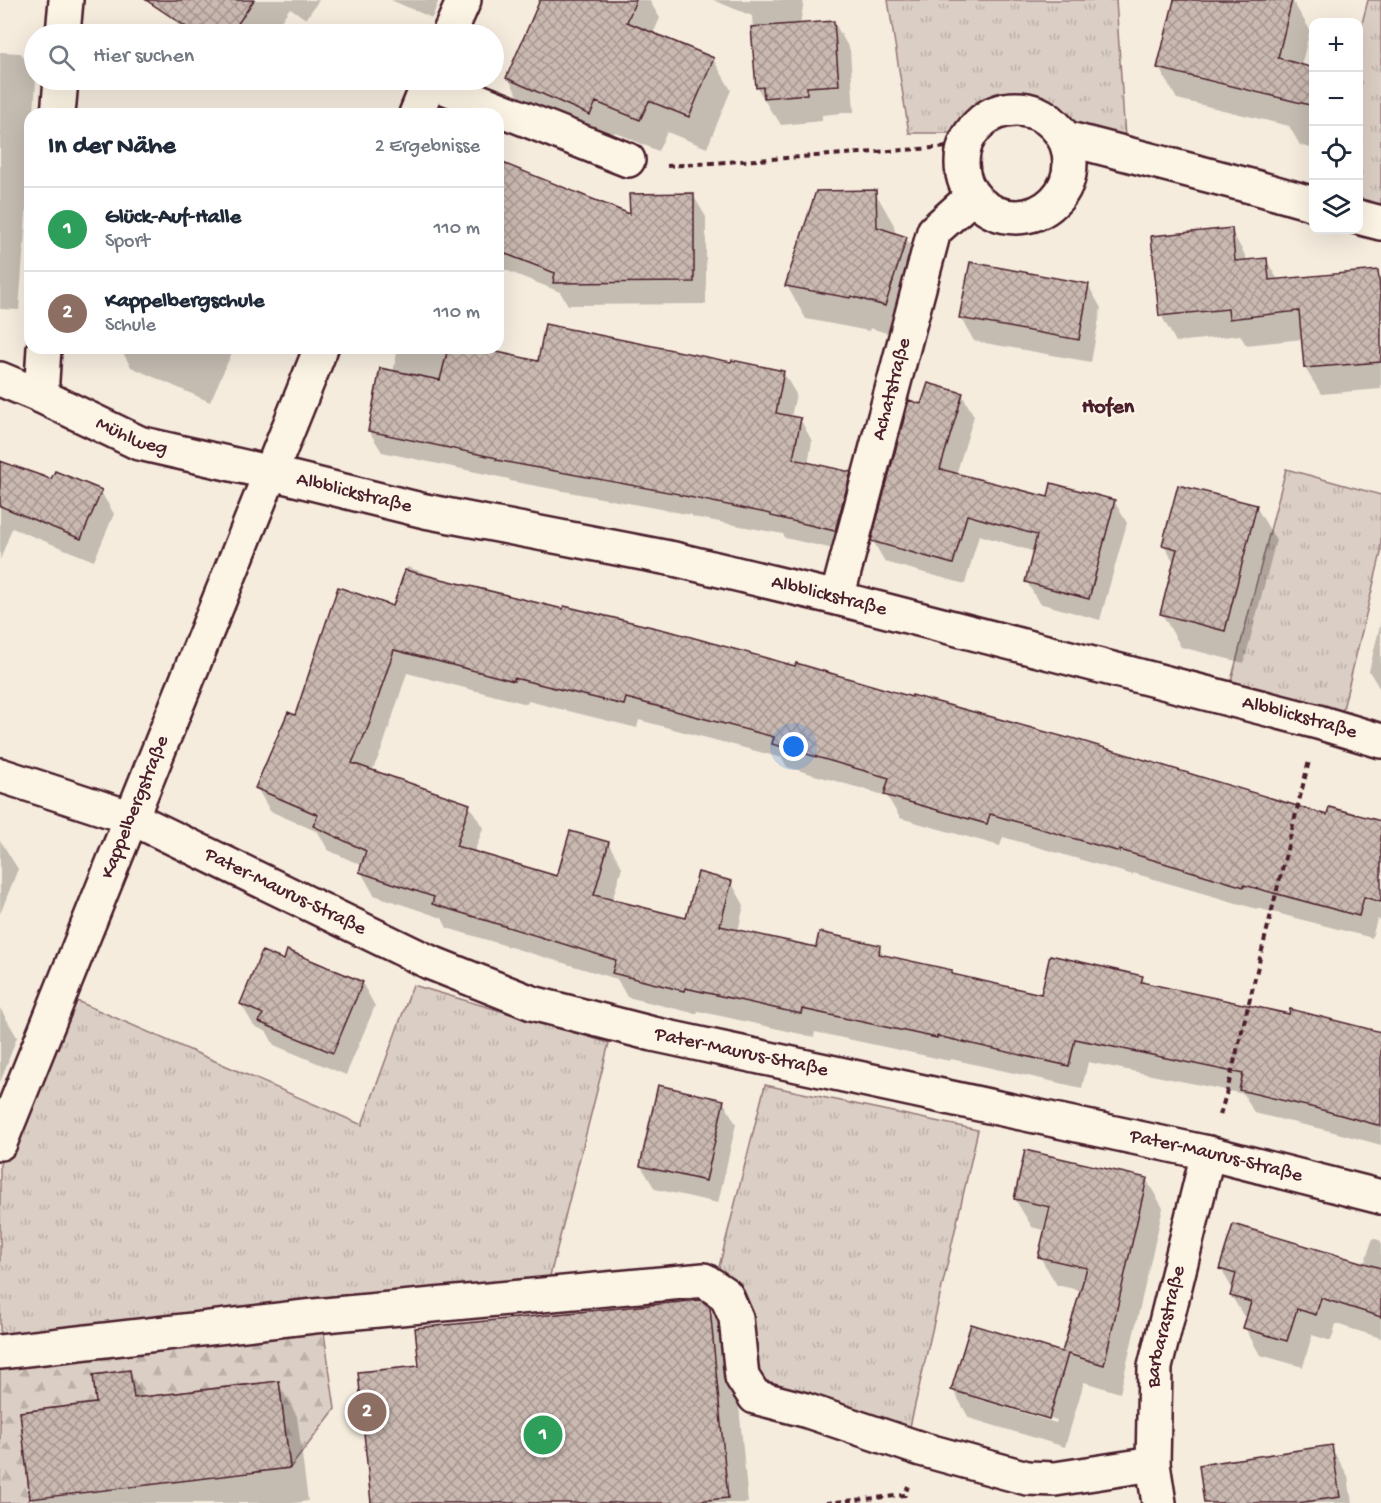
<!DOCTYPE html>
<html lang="de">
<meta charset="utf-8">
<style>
:root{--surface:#fff;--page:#f6f6f7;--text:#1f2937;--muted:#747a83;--line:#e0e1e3;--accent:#c8321e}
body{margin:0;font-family:"Gochi Hand",sans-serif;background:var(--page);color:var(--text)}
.controls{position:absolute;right:18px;top:18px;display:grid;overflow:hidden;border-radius:12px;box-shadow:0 6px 24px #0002}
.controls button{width:54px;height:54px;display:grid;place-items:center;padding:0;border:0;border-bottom:2px solid var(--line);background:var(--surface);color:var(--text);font:30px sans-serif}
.you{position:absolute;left:794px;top:747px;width:21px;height:21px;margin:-15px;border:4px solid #fff;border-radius:50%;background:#1a73e8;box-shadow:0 0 0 9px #1a73e833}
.badge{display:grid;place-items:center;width:39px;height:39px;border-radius:50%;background:var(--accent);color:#fff;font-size:20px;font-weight:700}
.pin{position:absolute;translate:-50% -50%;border:3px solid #fff;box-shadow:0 2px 6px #0006}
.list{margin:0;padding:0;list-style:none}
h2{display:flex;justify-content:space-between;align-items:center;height:78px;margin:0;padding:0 24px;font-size:26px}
h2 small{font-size:20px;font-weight:400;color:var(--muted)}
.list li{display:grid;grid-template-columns:39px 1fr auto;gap:18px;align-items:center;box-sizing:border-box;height:84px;padding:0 24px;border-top:2px solid var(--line)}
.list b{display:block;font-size:22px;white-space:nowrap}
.list p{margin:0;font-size:20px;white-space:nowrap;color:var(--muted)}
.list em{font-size:20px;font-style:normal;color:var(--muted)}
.icon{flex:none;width:33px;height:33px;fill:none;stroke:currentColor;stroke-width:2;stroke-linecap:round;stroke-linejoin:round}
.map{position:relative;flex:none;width:1381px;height:1503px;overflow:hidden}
.search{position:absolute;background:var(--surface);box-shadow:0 6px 24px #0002;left:24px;top:24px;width:480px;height:66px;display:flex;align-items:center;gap:15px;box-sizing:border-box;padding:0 21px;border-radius:33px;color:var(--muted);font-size:22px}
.panel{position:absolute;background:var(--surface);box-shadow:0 6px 24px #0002;left:24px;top:108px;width:480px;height:246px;border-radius:18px}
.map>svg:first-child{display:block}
</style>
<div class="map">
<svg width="1381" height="1503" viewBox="0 0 1381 1503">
<defs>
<pattern id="grass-tufts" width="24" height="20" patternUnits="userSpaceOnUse" patternTransform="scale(1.5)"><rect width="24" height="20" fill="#dbcec4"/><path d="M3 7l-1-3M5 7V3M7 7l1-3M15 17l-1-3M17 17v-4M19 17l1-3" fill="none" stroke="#bdb0a9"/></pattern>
<pattern id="forest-firs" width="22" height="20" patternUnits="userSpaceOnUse" patternTransform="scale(1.5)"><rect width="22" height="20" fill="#dbcec4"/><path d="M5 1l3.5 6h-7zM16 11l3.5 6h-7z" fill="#bdb0a9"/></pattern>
<pattern id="building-cross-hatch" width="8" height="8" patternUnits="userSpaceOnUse" patternTransform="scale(1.5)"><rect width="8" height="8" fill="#cab9b1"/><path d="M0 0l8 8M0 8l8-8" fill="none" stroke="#a69690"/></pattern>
</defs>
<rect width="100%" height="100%" fill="#f5ecde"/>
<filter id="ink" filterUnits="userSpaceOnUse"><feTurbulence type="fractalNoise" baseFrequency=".0167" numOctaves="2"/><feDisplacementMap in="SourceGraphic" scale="12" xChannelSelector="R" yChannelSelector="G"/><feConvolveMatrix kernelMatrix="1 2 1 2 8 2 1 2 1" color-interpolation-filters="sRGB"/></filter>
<g filter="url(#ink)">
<path fill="url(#grass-tufts)" stroke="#927678" stroke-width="1.5" d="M 888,0 L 1116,0 L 1125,138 L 1072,123 L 1017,95 L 984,98 L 953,133 L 909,133 Z
M 1368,0 L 1381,0 L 1381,208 L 1359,199 L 1359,35 Z
M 1286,469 L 1381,495 L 1381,553 L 1341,717 L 1230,685 Z
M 413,985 L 609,1043 L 548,1284 L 0,1345 L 0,1164 L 70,998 L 362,1125 Z
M 765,1085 L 978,1130 L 909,1431 L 761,1390 L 717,1275 Z"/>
<path fill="url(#forest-firs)" stroke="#927678" stroke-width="1.5" d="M 323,1326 L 335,1409 L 290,1468 L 279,1381 L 133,1398 L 130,1370 L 93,1375 L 96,1403 L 20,1412 L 30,1499 L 26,1503 L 0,1503 L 0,1359 Z"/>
<path fill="#0003" fill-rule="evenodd" d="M 184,0 L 319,0 L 306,19 L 290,8 L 272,34 L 183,34 L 173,17 Z
M 391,0 L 439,0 L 432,18 Z
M 542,0 L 649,0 L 660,18 L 653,34 L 713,59 L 731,90 L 707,148 L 667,132 L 658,151 L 615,132 L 609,145 L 526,110 L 508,78 Z
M 713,0 L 804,0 L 800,25 L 834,22 L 850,50 L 854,112 L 822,115 L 822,121 L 781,125 L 775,115 L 773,115 L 757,87 L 752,16 Z
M 1175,0 L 1292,0 L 1310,30 L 1301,66 L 1314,70 L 1314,149 L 1300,145 L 1289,126 L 1177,99 L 1159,68 Z
M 0,52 L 21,53 L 34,76 L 34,80 L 36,80 L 34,114 L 30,114 L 30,162 L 19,310 L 0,309 Z
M 498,162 L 631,216 L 693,195 L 706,217 L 706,304 L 568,305 L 560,292 L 498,267 Z
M 875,192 L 894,225 L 895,234 L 906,238 L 925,271 L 904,338 L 870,328 L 869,331 L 806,319 L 787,286 Z
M 1231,230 L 1246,257 L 1247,262 L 1266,260 L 1278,280 L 1378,272 L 1381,278 L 1381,389 L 1321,394 L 1305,368 L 1303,339 L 1246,345 L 1240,335 L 1176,342 L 1161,315 Z
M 1088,285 L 1101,308 L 1091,362 L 974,341 L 961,318 Z
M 120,348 L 234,348 L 210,402 L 131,367 Z
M 398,348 L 472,348 L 539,363 L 732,364 L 783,372 L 796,394 L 791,417 L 800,419 L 812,441 L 808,464 L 850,473 L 862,495 L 847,552 L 785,538 L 783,534 L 693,517 L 692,515 L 510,481 L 509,479 L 382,452 L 369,431 L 393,372 Z
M 962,395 L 974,416 L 956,475 L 1049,499 L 1114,501 L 1127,523 L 1100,620 L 1039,603 L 1027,582 L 1035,552 L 979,535 L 965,584 L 885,562 L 873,541 L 922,406 Z
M 0,463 L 52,481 L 101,492 L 114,514 L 94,561 L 12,528 L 0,560 Z
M 1256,507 L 1276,540 L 1244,663 L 1181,647 L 1162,614 L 1175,564 L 1164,545 Z
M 407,567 L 463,586 L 1328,817 L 1381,823 L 1381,921 L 1377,919 L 1372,938 L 1257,908 L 1257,909 L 1133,873 L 1133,875 L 1003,837 L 1000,846 L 900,818 L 887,796 L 787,767 L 782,758 L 639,720 L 637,728 L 528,701 L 527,704 L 407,673 L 382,749 L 372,771 L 469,805 L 483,828 L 474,853 L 558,878 L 608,843 L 622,867 L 612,901 L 687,920 L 731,882 L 744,905 L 738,931 L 817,949 L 879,947 L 885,957 L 952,971 L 954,976 L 1042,995 L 1142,977 L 1146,985 L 1381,1051 L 1381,1145 L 1330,1131 L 1254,1113 L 1244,1094 L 1088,1062 L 1082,1088 L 951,1059 L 950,1061 L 815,1032 L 814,1037 L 698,1011 L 697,1014 L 627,997 L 617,979 L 447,928 L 442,918 L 374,895 L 361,872 L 363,866 L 328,850 L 318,832 L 270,811 L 257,788 L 296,717 L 394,608 Z
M 1381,621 L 1381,691 L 1369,671 Z
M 0,840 L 18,869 L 0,914 Z
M 285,962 L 362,983 L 375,1006 L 346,1075 L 274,1045 L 267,1032 L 254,1026 L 241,1004 Z
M 0,1008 L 17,1037 L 0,1083 Z
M 723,1101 L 736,1124 L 718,1203 L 655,1189 L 641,1166 Z
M 1146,1179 L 1163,1208 L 1120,1393 L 1084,1382 L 1065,1447 L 969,1418 L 953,1390 L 1064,1354 L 1082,1291 L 1057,1285 L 1040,1257 L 1046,1231 L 1032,1227 L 1015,1199 ZM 974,1395 L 1057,1420 L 1056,1423 L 974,1398 Z
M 1373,1238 L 1381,1241 L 1381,1338 L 1336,1324 L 1331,1341 L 1312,1335 L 1303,1367 L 1260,1355 L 1245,1328 L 1247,1322 L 1231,1295 L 1233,1290 L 1221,1269 L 1364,1264 Z
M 709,1308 L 734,1351 L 748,1503 L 373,1503 L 420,1367 Z
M 129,1372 L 145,1398 L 278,1383 L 297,1416 L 308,1501 L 295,1503 L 34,1503 L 31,1498 L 98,1404 Z
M 1331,1447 L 1348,1476 L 1352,1503 L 1206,1503 Z"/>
<path fill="url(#building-cross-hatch)" stroke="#4a1f2b" stroke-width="1.5" d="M 146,0 L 254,0 L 231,34 L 197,34 Z
M 540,0 L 636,0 L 627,22 L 714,58 L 689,117 L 649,101 L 640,120 L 596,102 L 590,115 L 506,78 Z
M 1174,0 L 1292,0 L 1278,58 L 1314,68 L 1314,106 L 1157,68 Z
M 834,21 L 839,85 L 807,87 L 807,94 L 764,98 L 763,87 L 756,88 L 751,27 Z
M 498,161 L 630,214 L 629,194 L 694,193 L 694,282 L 553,283 L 555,273 L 498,251 Z
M 876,190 L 877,227 L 907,237 L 885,306 L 851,296 L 850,298 L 785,286 L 816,191 Z
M 1232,228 L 1235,261 L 1267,258 L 1269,280 L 1378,270 L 1381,300 L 1381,362 L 1304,368 L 1299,311 L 1229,319 L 1228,309 L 1159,316 L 1151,236 Z
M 970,262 L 1089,284 L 1079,340 L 959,318 Z
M 545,324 L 731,362 L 732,360 L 784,371 L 776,413 L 801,418 L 793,459 L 851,472 L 835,531 L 771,516 L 771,514 L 679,495 L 679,494 L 496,460 L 497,458 L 368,431 L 380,368 L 440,380 L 448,348 L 479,348 L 538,361 Z
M 928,383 L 963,393 L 940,469 L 1048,497 L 1051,483 L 1115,500 L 1089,599 L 1025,582 L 1037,535 L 967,515 L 953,564 L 871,541 L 909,400 L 921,404 Z
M 0,461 L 51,479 L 55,471 L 102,490 L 81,539 L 0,506 Z
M 1178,485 L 1257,505 L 1225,631 L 1160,614 L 1177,549 L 1162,545 Z
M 405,570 L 563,609 L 564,606 L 673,632 L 795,666 L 796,663 L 912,697 L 912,695 L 1068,738 L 1069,737 L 1327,815 L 1329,807 L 1381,821 L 1381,902 L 1364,897 L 1359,916 L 1244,885 L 1244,887 L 1120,850 L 1120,852 L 990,814 L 987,824 L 884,795 L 889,778 L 772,744 L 774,737 L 626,698 L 624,705 L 514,678 L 514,681 L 394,650 L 369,725 L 352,763 L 470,804 L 456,846 L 557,876 L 570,831 L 609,842 L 594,895 L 686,918 L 698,872 L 732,881 L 720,926 L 816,947 L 819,932 L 880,945 L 879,954 L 952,970 L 952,974 L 1041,994 L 1050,955 L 1143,976 L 1141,982 L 1289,1014 L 1290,1009 L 1381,1032 L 1381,1126 L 1315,1108 L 1239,1090 L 1243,1074 L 1075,1039 L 1069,1066 L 937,1036 L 937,1038 L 802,1009 L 801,1014 L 685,988 L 684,991 L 612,973 L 616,960 L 432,904 L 434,897 L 359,872 L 366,851 L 313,826 L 318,815 L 255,788 L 288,712 L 295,715 L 338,587 L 393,606 Z
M 287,950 L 363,982 L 333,1053 L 259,1022 L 263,1014 L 240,1004 L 262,951 L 284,960 Z
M 658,1085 L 724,1100 L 706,1181 L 640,1166 Z
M 1025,1150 L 1147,1178 L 1104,1365 L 1068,1354 L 1049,1419 L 951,1390 L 971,1324 L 1062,1352 L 1087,1268 L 1038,1257 L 1050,1207 L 1014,1199 Z
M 1233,1224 L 1381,1268 L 1381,1317 L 1321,1298 L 1316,1315 L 1297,1309 L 1287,1341 L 1243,1328 L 1251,1302 L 1230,1296 L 1236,1274 L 1219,1269 Z
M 701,1300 L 710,1307 L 728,1498 L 676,1503 L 371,1503 L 358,1372 L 419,1366 L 415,1328 Z
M 130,1370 L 134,1398 L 279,1381 L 290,1468 L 30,1499 L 20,1412 L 96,1403 L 93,1375 Z
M 1332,1445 L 1340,1497 L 1297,1503 L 1204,1503 L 1199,1465 Z"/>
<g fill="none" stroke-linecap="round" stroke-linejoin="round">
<g stroke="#4a1f2b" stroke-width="38">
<g id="minor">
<path d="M 63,34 L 66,0"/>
<path d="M 449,34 L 464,0"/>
<path d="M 429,81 L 628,160"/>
<circle cx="1016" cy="163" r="54"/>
<path d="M 58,114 L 61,80"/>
<path d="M 416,114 L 430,80"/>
<path d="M 1065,138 L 1258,188 L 1314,204"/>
<path d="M 1358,217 L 1381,223"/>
<path id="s1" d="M 0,379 L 41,396 L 139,443 L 271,473 L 425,511 L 674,559 L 837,598 L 1318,722 L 1381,741"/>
<path d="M 41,396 L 44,348"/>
<path id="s2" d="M 837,598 L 934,231 L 973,196"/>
<path id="s3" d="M 0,775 L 132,818 L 429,962 L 532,1003 L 653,1034 L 1208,1153 L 1381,1197"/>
<path id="s4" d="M 0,1143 L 321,348"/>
<path d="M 0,1352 L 314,1316 L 704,1280 L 726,1295 L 736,1318 L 742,1377 L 755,1397 L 805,1410 L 921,1449 L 1027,1478 L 1055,1479 L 1153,1464"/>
<path id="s5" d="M 1159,1503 L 1153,1464 L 1155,1367 L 1208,1153"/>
</g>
</g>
<path stroke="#4a1f2b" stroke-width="4" stroke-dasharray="6 4.5" stroke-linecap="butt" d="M 667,166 L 964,146
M 1220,1115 L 1227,1091 L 1309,761
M 826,1503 L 905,1495 L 908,1486"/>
<use href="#minor" stroke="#fcf5e5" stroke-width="33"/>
</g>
</g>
<g text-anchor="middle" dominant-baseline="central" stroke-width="4.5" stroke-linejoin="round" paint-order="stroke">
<g font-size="20" fill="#4a1f2b" stroke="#fcf5e5">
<text stroke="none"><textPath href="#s2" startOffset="216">Achatstraße</textPath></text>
<text stroke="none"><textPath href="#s1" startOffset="144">Mühlweg</textPath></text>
<text stroke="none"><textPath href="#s1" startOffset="374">Albblickstraße</textPath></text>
<text stroke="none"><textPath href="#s1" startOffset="860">Albblickstraße</textPath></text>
<text stroke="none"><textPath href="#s1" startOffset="1346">Albblickstraße</textPath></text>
<text stroke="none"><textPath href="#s4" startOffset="362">Kappelbergstraße</textPath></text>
<text stroke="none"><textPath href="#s3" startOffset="309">Pater-Maurus-Straße</textPath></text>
<text stroke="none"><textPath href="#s3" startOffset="795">Pater-Maurus-Straße</textPath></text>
<text stroke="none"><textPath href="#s3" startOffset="1281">Pater-Maurus-Straße</textPath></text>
<text stroke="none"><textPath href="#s5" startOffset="178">Barbarastraße</textPath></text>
</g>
<g font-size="22" font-weight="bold" fill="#4a1f2b" stroke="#fcf5e5">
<text x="1108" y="408">Hofen</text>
</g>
</g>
</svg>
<div class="controls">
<button>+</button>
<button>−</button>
<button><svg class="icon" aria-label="locate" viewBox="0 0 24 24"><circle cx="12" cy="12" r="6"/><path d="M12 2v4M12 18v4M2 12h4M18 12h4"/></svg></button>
<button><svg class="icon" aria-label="layers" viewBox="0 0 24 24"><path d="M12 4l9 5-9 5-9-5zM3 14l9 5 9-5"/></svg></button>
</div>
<div class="you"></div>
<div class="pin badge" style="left:543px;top:1435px;background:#2e9e5b">1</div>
<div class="pin badge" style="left:367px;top:1412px;background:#8d6e63">2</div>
<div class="search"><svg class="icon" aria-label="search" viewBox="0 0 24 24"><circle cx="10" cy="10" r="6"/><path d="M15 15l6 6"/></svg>Hier suchen</div>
<section class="panel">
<h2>In der Nähe<small>2 Ergebnisse</small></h2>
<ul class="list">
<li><span class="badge" style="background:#2e9e5b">1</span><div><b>Glück-Auf-Halle</b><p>Sport</p></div><em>110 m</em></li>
<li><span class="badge" style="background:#8d6e63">2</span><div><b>Kappelbergschule</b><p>Schule</p></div><em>110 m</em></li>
</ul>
</section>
</div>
